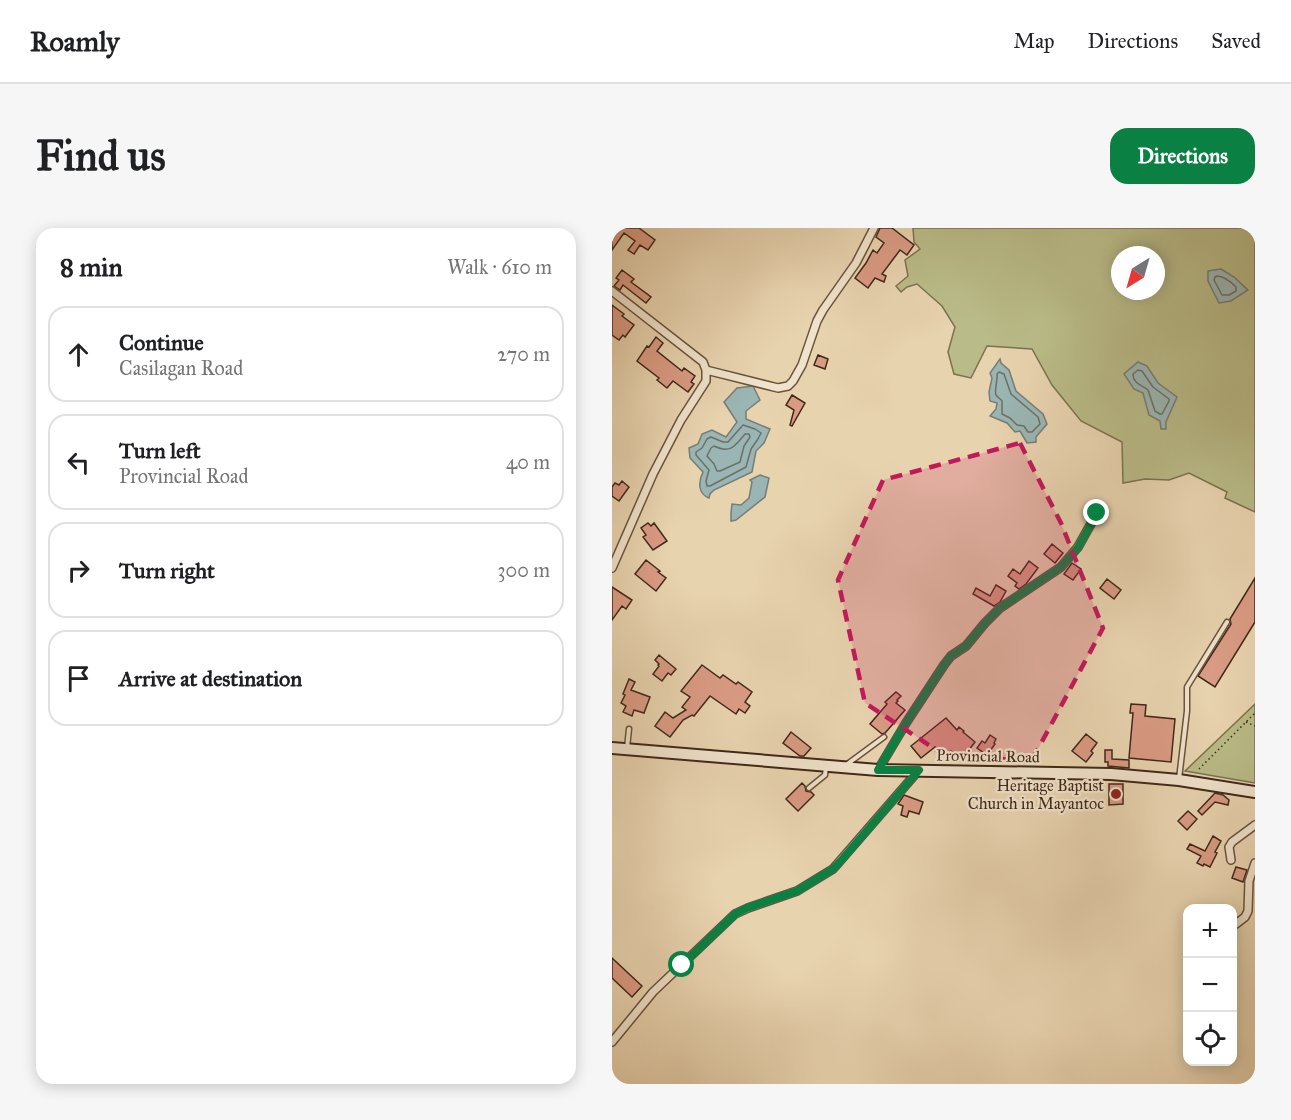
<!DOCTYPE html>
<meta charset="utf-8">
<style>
:root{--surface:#fff;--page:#f6f6f6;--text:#202124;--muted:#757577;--line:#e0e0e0;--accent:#0b8043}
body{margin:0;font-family:"IM FELL Great Primer",serif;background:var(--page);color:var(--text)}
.controls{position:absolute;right:18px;bottom:18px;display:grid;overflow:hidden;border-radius:12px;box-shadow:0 3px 15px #0003}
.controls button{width:54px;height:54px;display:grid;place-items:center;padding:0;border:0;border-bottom:2px solid var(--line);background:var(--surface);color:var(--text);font:30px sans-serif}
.compass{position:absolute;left:499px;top:18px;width:54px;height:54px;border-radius:50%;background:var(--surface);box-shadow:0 3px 15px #0003;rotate:217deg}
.stop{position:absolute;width:18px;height:18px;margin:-14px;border:4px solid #0b8043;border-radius:50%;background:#fff}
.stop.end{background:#0b8043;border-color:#fff;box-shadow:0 2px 6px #0008}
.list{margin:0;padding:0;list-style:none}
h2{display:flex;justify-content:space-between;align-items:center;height:78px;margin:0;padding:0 24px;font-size:26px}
h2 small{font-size:20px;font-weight:400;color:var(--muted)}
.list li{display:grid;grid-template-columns:39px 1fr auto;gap:18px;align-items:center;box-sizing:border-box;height:96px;margin:0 12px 12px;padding:0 12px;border:2px solid var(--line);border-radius:18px}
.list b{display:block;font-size:22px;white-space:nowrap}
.list p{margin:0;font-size:20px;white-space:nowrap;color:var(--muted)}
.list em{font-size:20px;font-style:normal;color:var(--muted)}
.icon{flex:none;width:33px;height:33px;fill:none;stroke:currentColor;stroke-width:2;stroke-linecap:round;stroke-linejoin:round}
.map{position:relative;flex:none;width:643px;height:856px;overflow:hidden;border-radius:18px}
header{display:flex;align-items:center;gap:36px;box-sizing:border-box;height:84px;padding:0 30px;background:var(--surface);border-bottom:2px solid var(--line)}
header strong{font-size:28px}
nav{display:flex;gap:33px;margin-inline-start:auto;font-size:21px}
.intro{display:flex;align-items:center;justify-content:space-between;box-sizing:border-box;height:144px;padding:0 36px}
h1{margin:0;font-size:42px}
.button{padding:15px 27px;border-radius:18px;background:var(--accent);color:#fff;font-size:21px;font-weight:700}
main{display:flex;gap:36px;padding:0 36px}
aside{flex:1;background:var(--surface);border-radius:18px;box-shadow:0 3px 15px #0003}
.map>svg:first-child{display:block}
</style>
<header>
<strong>Roamly</strong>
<nav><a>Map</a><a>Directions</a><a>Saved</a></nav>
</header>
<div class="intro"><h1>Find us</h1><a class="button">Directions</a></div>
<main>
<aside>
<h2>8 min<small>Walk · 610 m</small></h2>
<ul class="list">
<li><svg class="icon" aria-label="ahead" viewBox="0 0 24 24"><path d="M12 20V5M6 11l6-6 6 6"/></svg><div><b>Continue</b><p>Casilagan Road</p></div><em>270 m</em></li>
<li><svg class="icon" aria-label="left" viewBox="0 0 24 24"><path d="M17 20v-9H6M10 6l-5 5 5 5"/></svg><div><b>Turn left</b><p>Provincial Road</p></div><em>40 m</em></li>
<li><svg class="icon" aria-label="right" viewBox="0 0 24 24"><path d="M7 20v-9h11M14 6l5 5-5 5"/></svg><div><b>Turn right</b></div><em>300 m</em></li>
<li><svg class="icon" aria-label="arrive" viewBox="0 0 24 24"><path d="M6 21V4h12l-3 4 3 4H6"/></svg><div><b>Arrive at destination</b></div></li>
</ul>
</aside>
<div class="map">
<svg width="643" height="856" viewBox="0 0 643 856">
<rect width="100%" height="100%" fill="#e8d3af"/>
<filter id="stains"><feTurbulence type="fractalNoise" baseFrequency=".00333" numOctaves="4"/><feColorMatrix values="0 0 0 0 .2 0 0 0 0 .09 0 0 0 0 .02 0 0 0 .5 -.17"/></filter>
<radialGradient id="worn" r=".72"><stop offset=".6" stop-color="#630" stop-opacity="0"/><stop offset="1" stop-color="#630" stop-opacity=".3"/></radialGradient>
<path fill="#b9bb88" stroke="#7c7250" stroke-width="1.5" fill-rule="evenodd" d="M 301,0 L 643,0 L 643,284 L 613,270 L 615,264 L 577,245 L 557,252 L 533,251 L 511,255 L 510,214 L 469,193 L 440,157 L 420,121 L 375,118 L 359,150 L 342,146 L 336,124 L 343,99 L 330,78 L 305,56 L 295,59 L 289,64 L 284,58 L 296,48 L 293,32 L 308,21 L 302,14 ZM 508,27 L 544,27 L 544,63 L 508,63 Z
M 643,476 L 643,555 L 573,543 Z"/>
<path fill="#9ab6b4" stroke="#767d76" stroke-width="1.5" d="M 609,41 L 622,49 L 636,62 L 619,73 L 607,75 L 596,53 L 596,43 Z
M 388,131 L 389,135 L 397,142 L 404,163 L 431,186 L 435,196 L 424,209 L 424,214 L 415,215 L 408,203 L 403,204 L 395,195 L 378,188 L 384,181 L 385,175 L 378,173 L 377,164 L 380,150 L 378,145 Z
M 526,134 L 535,138 L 546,155 L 565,169 L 554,194 L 554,201 L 549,201 L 548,193 L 537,187 L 531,165 L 522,161 L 512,146 Z
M 141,158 L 148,172 L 134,183 L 134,191 L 158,201 L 152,215 L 144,223 L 140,244 L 102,262 L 98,266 L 97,270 C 86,266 86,254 91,244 L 78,230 L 77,220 L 86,216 L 90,206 L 100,202 L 114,209 L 125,194 L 112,174 L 125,160 Z
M 148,247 L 157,250 L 153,269 L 124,292 L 119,293 L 119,285 L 120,276 L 129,277 L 137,270 L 140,254 L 138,252 Z"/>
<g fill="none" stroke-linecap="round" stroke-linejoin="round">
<path stroke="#6d6f66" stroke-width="1.5" d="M 605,48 C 612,48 619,54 624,59 L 624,63 L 617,67 L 610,67 L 602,52 L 603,49 Z
M 526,142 L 530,143 L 541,159 L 557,171 L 557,173 L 550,186 L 548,186 L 543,183 L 536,162 C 530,157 521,156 521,146 Z
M 387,144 L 392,146 L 399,166 L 426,189 L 428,196 L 420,204 L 416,204 L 412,198 L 405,197 L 398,190 L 390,186 L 390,173 C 389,171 386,170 384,167 C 382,164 386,151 385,146 Z
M 131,197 L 143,201 L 149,205 L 146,211 L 139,221 L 134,239 L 98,258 L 95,258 L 94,253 L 97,242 L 84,227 L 84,224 L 90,220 L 95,211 L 99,209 L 111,214 L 116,214 Z
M 133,206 L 137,206 L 138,209 L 132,218 L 128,234 L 108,243 L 105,243 L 102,236 L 95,228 L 99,220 L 102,218 C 119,226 123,218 133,206 Z"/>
</g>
<path fill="#da9b84" stroke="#402819" stroke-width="1.5" d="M 0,0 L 27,0 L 43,12 L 36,22 L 28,17 L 22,26 L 16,22 L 23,13 L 12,5 L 0,22 Z
M 268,0 L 280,0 L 302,17 L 295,27 L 288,22 L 270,46 L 274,48 L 272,54 L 263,50 L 256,60 L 243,50 L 254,35 L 261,22 L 265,25 L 272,15 L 264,9 Z
M 10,42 L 22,51 L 19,54 L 39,69 L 34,75 L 11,57 L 8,62 L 2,58 L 7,52 L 4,50 Z
M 0,77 L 12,86 L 10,88 L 22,97 L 13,109 L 11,107 L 7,112 L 0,107 Z
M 44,109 L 51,115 L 45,123 L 70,143 L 72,140 L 83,148 L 79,154 L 82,156 L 76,164 L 61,153 L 55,160 L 45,152 L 47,150 L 25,133 L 35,118 L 37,119 Z
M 206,127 L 216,131 L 213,141 L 202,137 Z
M 180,167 L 193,175 L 180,198 L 178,197 L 182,182 L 174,177 Z
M 10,253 L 17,259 L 7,273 L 0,268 L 0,259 L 3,255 L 7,257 Z
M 36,295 L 39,298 L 42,295 L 55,313 L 41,322 L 31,309 L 34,307 L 29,300 Z
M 440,316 L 451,325 L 443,335 L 432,326 Z
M 34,332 L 48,343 L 46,344 L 54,350 L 44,363 L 23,346 Z
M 417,333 L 426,340 L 414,356 L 407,361 L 403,358 L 405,355 L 396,348 L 401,341 L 408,346 Z
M 460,335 L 469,341 L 461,352 L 452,346 Z
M 643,350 L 643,394 L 603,459 L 586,448 L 619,396 L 618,391 Z
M 495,351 L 509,362 L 502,371 L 488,360 Z
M 384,357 L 394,363 L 388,374 L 382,378 L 361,366 L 364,360 L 378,368 Z
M 0,359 L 20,372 L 14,381 L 10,378 L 0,392 Z
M 47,427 L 64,441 L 59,447 L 56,445 L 50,453 L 41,446 L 47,438 L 46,437 L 47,436 L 43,432 Z
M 90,437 L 108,450 L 111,447 L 124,456 L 126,454 L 140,464 L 133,474 L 138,478 L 133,485 L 127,481 L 124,486 L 98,468 L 82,488 L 80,487 L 71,492 L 58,509 L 43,498 L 53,484 L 61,490 L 74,482 L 70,479 L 78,469 L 69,463 Z
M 17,451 L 23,454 L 19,462 L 38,469 L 32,485 L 22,482 L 20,488 L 11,484 L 14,478 L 9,475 L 13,467 L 11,466 Z
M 284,464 L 289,468 L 285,472 L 286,473 L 284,475 L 293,482 L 273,505 L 270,506 L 258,496 L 275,476 L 273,474 Z
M 519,476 L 534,477 L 533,488 L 563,491 L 559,534 L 517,530 L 521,485 L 518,485 Z
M 334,490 L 345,502 L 347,499 L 352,503 L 351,504 L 363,514 L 350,531 L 339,523 L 336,528 L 323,519 L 309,530 L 299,518 Z
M 179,504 L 199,520 L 192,528 L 188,528 L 171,515 Z
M 474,506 L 485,515 L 479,523 L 481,525 L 474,534 L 460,523 Z
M 378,507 L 384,511 L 382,515 L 383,516 L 375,527 L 365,520 L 370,513 L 373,515 Z
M 493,522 L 500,522 L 500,531 L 517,532 L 517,540 L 496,538 L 496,534 L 493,534 Z
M 190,555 L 193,558 L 194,563 L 199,564 L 202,567 L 186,583 L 174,571 Z
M 497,556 L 511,556 L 511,576 L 497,577 Z
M 603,565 L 611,567 L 617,572 L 616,577 L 603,574 L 590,587 L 586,583 Z
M 292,567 L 311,574 L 307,586 L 297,583 L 295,589 L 289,587 L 291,578 L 286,576 Z
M 576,583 L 585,591 L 575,602 L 566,593 Z
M 601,608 L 609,613 L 603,624 L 605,625 L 598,639 L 592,636 L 591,638 L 585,635 L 589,628 L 575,621 L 578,616 L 593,623 Z
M 624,639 L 635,642 L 631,654 L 620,650 Z
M 0,730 L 30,758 L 20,769 L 0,750 Z"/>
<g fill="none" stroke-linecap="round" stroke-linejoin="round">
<g stroke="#6a533e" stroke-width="7">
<path id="service" d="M 15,520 L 17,501
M 234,537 L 272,509
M 567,551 L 575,483 L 575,459 L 615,394
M 197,560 L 213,547 L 214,539"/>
</g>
<g stroke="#6a533e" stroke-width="10">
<path id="minor" d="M 0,63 L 91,134 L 94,142 L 94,153 L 69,192 L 41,246 L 0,340
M 94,142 L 166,160 L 176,158 L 181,153 L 190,137 L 205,93 L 211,82 L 244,35 L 262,0
M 266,542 L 294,495 L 332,437 L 339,428 L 354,418 L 373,395 L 388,380 L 449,339 L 466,319 L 485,285
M 619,632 L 617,619 L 620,614 L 643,597
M 624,696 L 633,689 L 636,683 L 637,653 L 643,635
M 0,814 L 41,764 L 123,686 L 136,680 L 185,663 L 221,641 L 307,542"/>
</g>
<g stroke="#402819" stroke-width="14">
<path id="secondary" d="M 0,520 L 266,542 L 499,546 L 567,552 L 643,564"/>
</g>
<path stroke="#402819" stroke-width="1.5" stroke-dasharray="1.5 3" stroke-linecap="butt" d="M 634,494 L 643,498
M 587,541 L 643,485"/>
<use href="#service" stroke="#f0e2cb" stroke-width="4"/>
<use href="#minor" stroke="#f0e2cb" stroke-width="7"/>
<use href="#secondary" stroke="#f0e2cb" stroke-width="10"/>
</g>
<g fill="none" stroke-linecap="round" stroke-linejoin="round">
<path stroke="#0b8043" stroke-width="8" d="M 70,737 L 123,686 L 135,680 L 185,663 L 221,641 L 228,634 L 307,542 L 266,542 L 294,495 L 332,437 L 339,428 L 354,418 L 373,395 L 388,380 L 449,339 L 466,320 L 485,285"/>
</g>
<path fill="#c2185b" fill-opacity="0.2" stroke="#c2185b" stroke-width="4.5" stroke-dasharray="12 8" stroke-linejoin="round" d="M 408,215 L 449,295 L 491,400 L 419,534 L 329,525 L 253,475 L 226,352 L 271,252 Z"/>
<circle fill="#8f2418" stroke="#f0e2cb" stroke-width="2" cx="504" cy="566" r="6"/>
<g text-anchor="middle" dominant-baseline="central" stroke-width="4.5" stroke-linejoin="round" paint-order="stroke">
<g font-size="16" fill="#402819" stroke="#f0e2cb">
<text transform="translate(376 528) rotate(1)">Provincial Road</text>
</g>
<g font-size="16" fill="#402819" stroke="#f0e2cb" text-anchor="end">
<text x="492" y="557">Heritage Baptist<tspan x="492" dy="18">Church in Mayantoc</tspan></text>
</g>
</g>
<rect width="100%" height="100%" filter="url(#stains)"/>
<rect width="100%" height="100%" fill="url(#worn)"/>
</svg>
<div class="controls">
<button>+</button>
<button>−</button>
<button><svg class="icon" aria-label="locate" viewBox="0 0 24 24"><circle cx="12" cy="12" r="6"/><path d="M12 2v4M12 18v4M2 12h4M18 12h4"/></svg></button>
</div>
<svg class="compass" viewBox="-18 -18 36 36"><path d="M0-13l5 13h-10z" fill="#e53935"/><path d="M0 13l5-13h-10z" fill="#757577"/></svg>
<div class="stop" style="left:70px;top:737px"></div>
<div class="stop end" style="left:485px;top:285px"></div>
</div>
</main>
